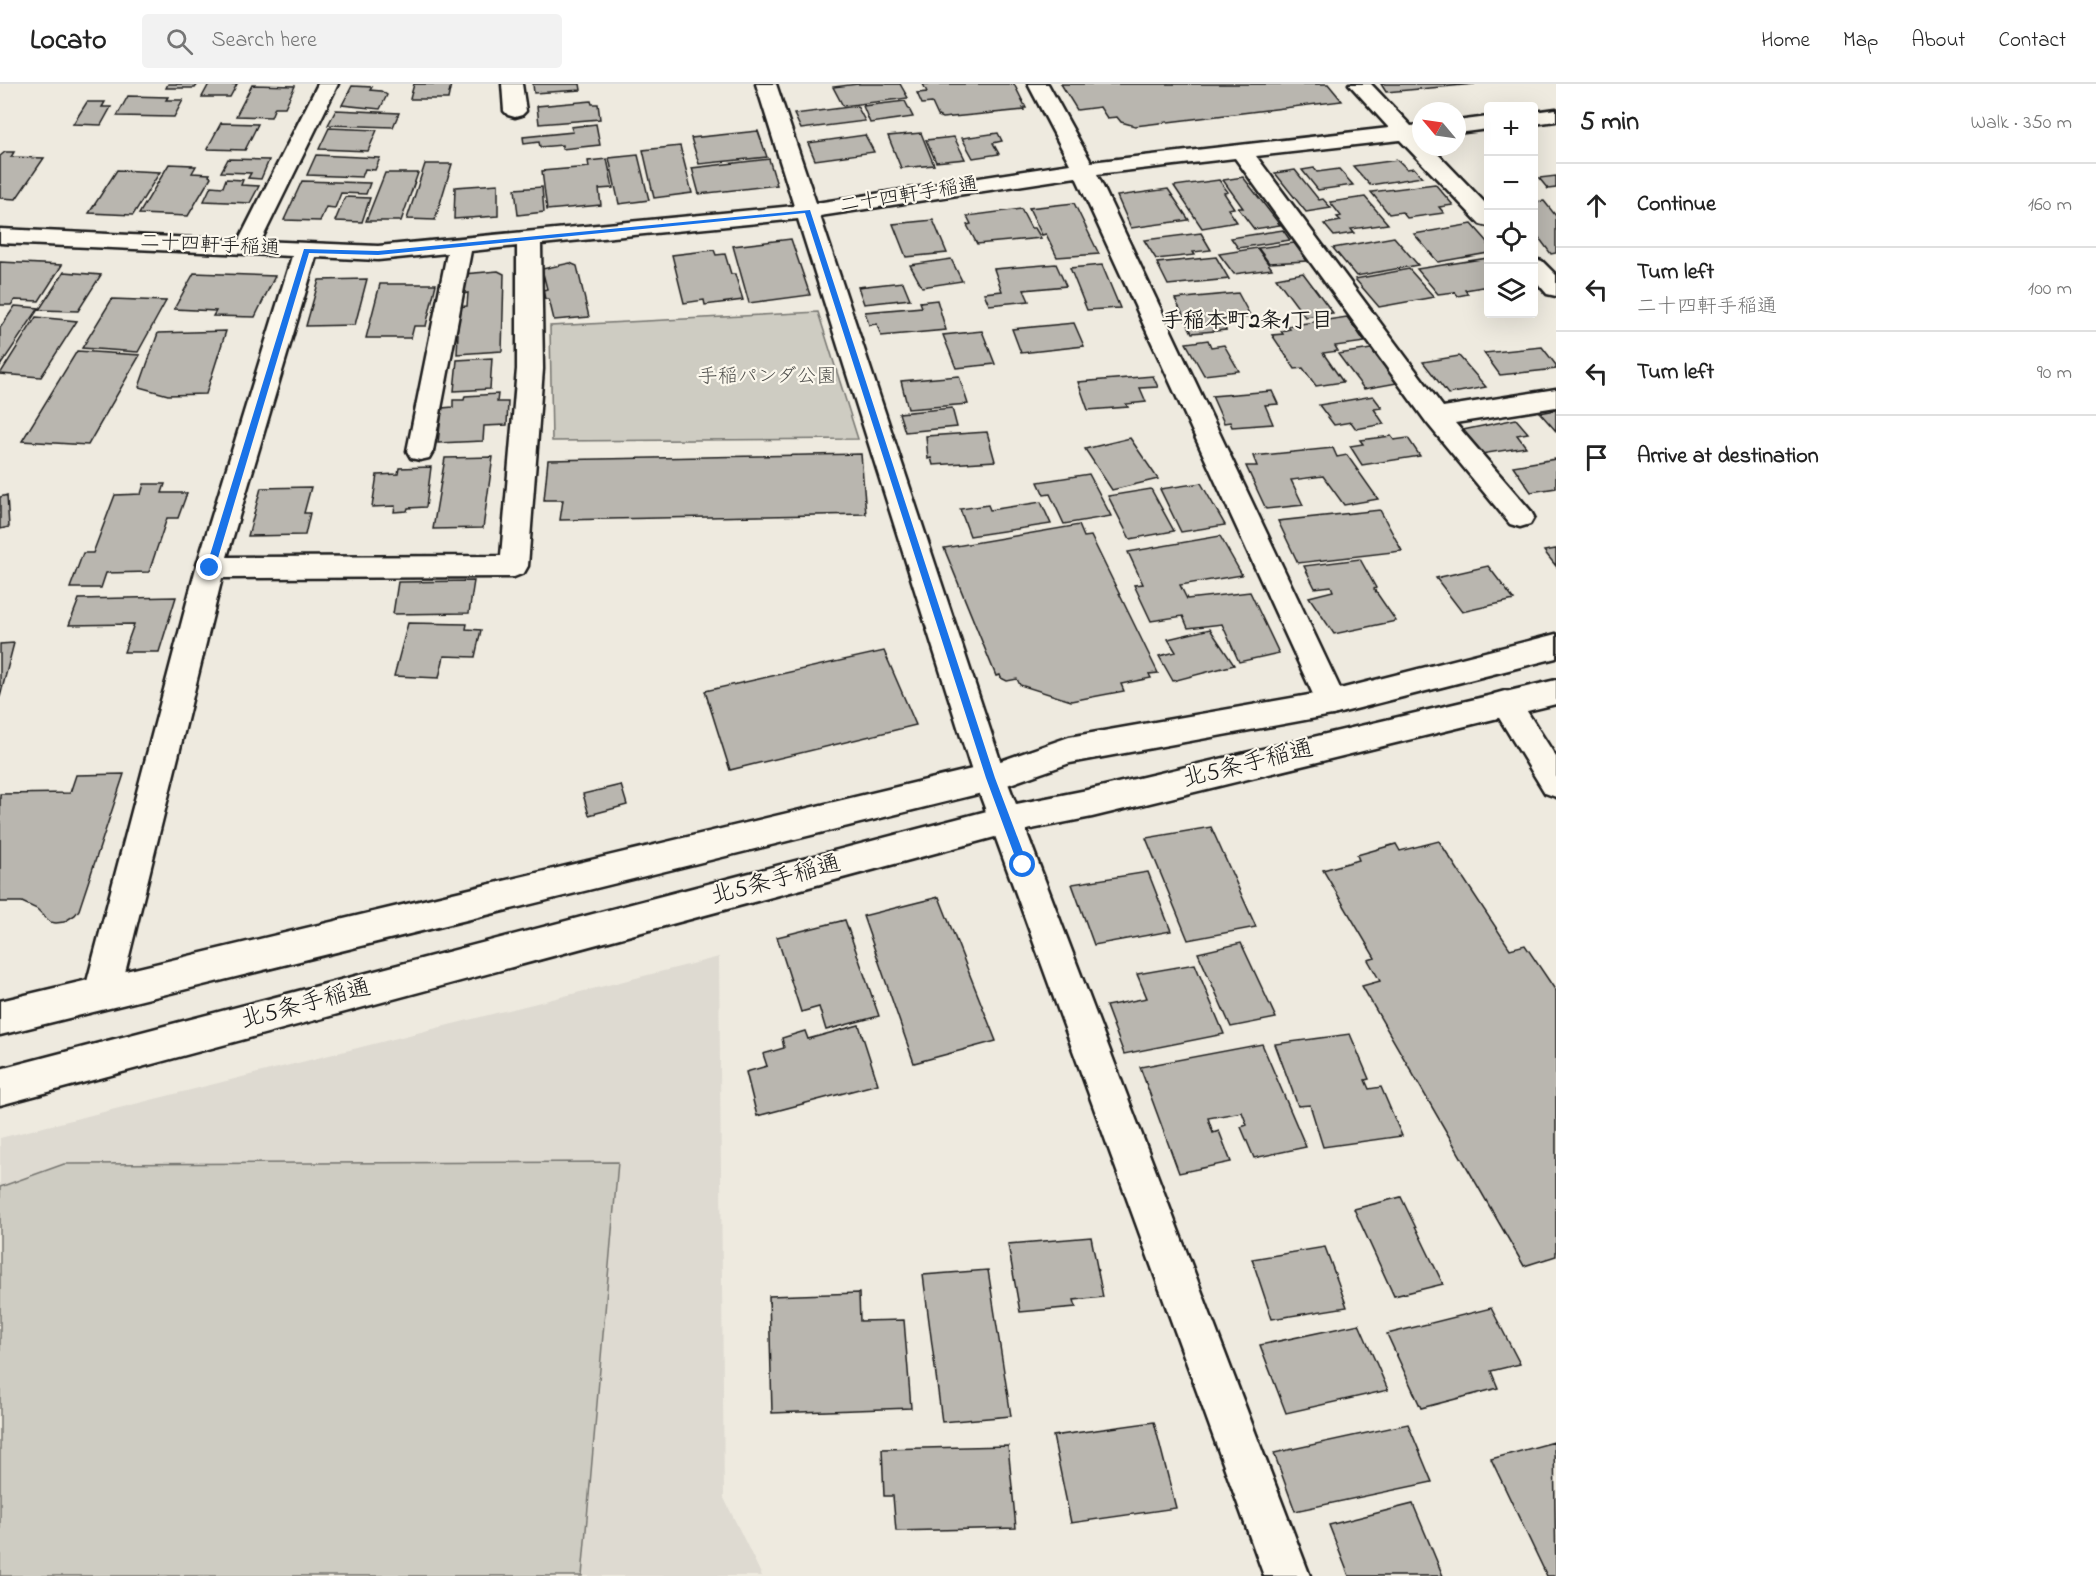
<!DOCTYPE html>
<meta charset="utf-8">
<style>
:root{--surface:#fff;--page:#f2f2f2;--text:#222;--muted:#767676;--line:#e0e0e0}
body{margin:0;font-family:"Indie Flower","Klee One",sans-serif;background:var(--page);color:var(--text)}
.controls{position:absolute;right:18px;top:18px;display:grid;overflow:hidden;border-radius:6px;box-shadow:0 6px 24px #0002}
.controls button{width:54px;height:54px;display:grid;place-items:center;padding:0;border:0;border-bottom:2px solid var(--line);background:var(--surface);color:var(--text);font:30px sans-serif}
.compass{position:absolute;left:1412px;top:18px;width:54px;height:54px;border-radius:50%;background:var(--surface);box-shadow:0 6px 24px #0002;rotate:299deg}
.stop{position:absolute;width:18px;height:18px;margin:-14px;border:4px solid #1a73e8;border-radius:50%;background:#fff}
.stop.end{background:#1a73e8;border-color:#fff;box-shadow:0 2px 6px #0008}
.list{margin:0;padding:0;list-style:none}
h2{display:flex;justify-content:space-between;align-items:center;height:78px;margin:0;padding:0 24px;font-size:26px}
h2 small{font-size:20px;font-weight:400;color:var(--muted)}
.list li{display:grid;grid-template-columns:39px 1fr auto;gap:18px;align-items:center;box-sizing:border-box;height:84px;padding:0 24px;border-top:2px solid var(--line)}
.list b{display:block;font-size:22px;white-space:nowrap}
.list p{margin:0;font-size:20px;white-space:nowrap;color:var(--muted)}
.list em{font-size:20px;font-style:normal;color:var(--muted)}
.icon{flex:none;width:33px;height:33px;fill:none;stroke:currentColor;stroke-width:2;stroke-linecap:round;stroke-linejoin:round}
.map{position:relative;flex:none;width:1556px;height:1492px;overflow:hidden}
header{display:flex;align-items:center;gap:36px;box-sizing:border-box;height:84px;padding:0 30px;background:var(--surface);border-bottom:2px solid var(--line)}
header strong{font-size:28px}
nav{display:flex;gap:33px;margin-inline-start:auto;font-size:21px}
.search{width:420px;height:54px;background:var(--page);display:flex;align-items:center;gap:15px;box-sizing:border-box;padding:0 21px;border-radius:6px;color:var(--muted);font-size:22px}
main{display:flex}
aside{flex:1;background:var(--surface)}
.map>svg:first-child{display:block}
</style>
<header>
<strong>Locato</strong>
<div class="search"><svg class="icon" aria-label="search" viewBox="0 0 24 24"><circle cx="10" cy="10" r="6"/><path d="M15 15l6 6"/></svg>Search here</div>
<nav><a>Home</a><a>Map</a><a>About</a><a>Contact</a></nav>
</header>
<main>
<div class="map">
<svg width="1556" height="1492" viewBox="0 0 1556 1492">
<rect width="100%" height="100%" fill="#eeeadf"/>
<filter id="ink" filterUnits="userSpaceOnUse"><feTurbulence type="fractalNoise" baseFrequency=".0167" numOctaves="2"/><feDisplacementMap in="SourceGraphic" scale="12" xChannelSelector="R" yChannelSelector="G"/><feConvolveMatrix kernelMatrix="1 2 1 2 8 2 1 2 1" color-interpolation-filters="sRGB"/></filter>
<g filter="url(#ink)">
<path fill="#dedad1" d="M 719,873 L 724,1414 L 762,1492 L 0,1492 L 0,1054 Z"/>
<path fill="#ceccc2" stroke="#75746f" stroke-width="1.5" d="M 818,228 L 858,355 L 552,357 L 550,242 Z
M 618,1078 L 582,1492 L 0,1492 L 0,1103 L 64,1080 Z"/>
<path fill="#b9b6af" stroke="#1c1c1c" stroke-width="1.5" d="M 168,0 L 198,0 L 195,4 L 166,4 Z
M 209,0 L 237,0 L 230,13 L 202,13 Z
M 414,0 L 451,0 L 448,15 L 410,15 Z
M 533,0 L 580,0 L 581,6 L 534,9 Z
M 858,0 L 900,0 L 908,14 L 843,22 L 833,3 Z
M 923,0 L 1014,0 L 1026,24 L 1023,24 L 1024,26 L 942,34 L 938,32 L 932,19 L 922,20 L 917,9 L 927,8 Z
M 1061,0 L 1328,0 L 1342,17 L 1135,42 L 1121,38 L 1117,33 L 1107,34 L 1100,23 L 1077,26 Z
M 1381,0 L 1475,0 L 1386,8 Z
M 252,1 L 295,2 L 285,23 L 275,23 L 271,33 L 236,32 Z
M 352,2 L 372,3 L 370,6 L 381,7 L 387,11 L 380,25 L 342,21 Z
M 128,12 L 168,13 L 166,16 L 183,16 L 174,33 L 117,32 Z
M 591,17 L 592,20 L 598,20 L 600,35 L 539,40 L 537,22 Z
M 905,17 L 913,33 L 870,39 L 863,22 Z
M 87,18 L 105,18 L 102,23 L 111,23 L 101,41 L 73,40 Z
M 857,22 L 865,37 L 801,45 L 794,30 Z
M 336,26 L 399,29 L 393,43 L 328,41 Z
M 221,39 L 258,40 L 245,66 L 207,65 Z
M 596,40 L 600,61 L 562,65 L 562,61 L 540,63 L 539,58 L 524,60 L 523,53 L 573,48 L 571,43 Z
M 329,44 L 377,46 L 368,67 L 319,65 Z
M 758,47 L 767,73 L 699,80 L 691,54 Z
M 921,49 L 934,81 L 901,84 L 888,52 Z
M 998,49 L 1002,57 L 993,59 L 999,70 L 973,74 L 962,54 Z
M 865,51 L 874,68 L 815,76 L 808,59 Z
M 954,53 L 965,75 L 936,78 L 926,56 Z
M 680,62 L 692,109 L 654,114 L 643,66 Z
M 5,68 L 14,68 L 11,73 L 44,74 L 16,115 L 0,114 L 0,72 Z
M 316,71 L 380,74 L 375,86 L 365,85 L 362,93 L 307,91 Z
M 638,71 L 649,116 L 619,120 L 609,74 Z
M 228,75 L 269,76 L 261,95 L 248,94 L 251,89 L 221,88 Z
M 607,75 L 613,104 L 599,105 L 601,121 L 547,126 L 542,87 L 589,83 L 588,77 Z
M 769,75 L 777,101 L 699,110 L 692,84 Z
M 1398,76 L 1407,85 L 1414,84 L 1422,93 L 1370,101 L 1353,82 Z
M 169,80 L 192,81 L 191,82 L 196,82 L 192,89 L 210,90 L 209,92 L 211,93 L 188,132 L 139,130 Z
M 425,80 L 452,80 L 435,136 L 407,135 Z
M 1314,84 L 1317,88 L 1339,85 L 1353,101 L 1318,106 L 1302,86 Z
M 117,86 L 160,88 L 133,131 L 89,129 Z
M 1295,86 L 1319,116 L 1323,115 L 1331,124 L 1306,128 L 1275,89 Z
M 385,89 L 418,89 L 401,137 L 366,137 Z
M 1556,92 L 1556,104 L 1548,105 L 1539,94 Z
M 1243,93 L 1280,141 L 1254,145 L 1238,124 L 1243,124 L 1223,96 Z
M 226,95 L 243,96 L 241,101 L 259,102 L 250,119 L 204,117 L 211,102 L 223,103 Z
M 1219,96 L 1228,108 L 1224,109 L 1234,124 L 1228,125 L 1237,138 L 1202,144 L 1174,102 Z
M 302,97 L 370,99 L 366,110 L 341,109 L 335,124 L 326,123 L 320,137 L 284,136 Z
M 498,100 L 498,132 L 454,135 L 455,103 Z
M 1435,100 L 1453,121 L 1439,123 L 1444,129 L 1407,134 L 1402,128 L 1389,130 L 1371,108 Z
M 542,103 L 544,128 L 518,131 L 515,105 Z
M 1168,105 L 1189,136 L 1131,144 L 1117,112 Z
M 345,113 L 370,114 L 362,138 L 335,137 Z
M 1365,113 L 1388,140 L 1351,145 L 1354,149 L 1334,152 L 1324,140 L 1341,137 L 1337,133 L 1341,132 L 1330,118 Z
M 1544,117 L 1556,132 L 1556,169 L 1551,170 L 1534,147 L 1534,118 Z
M 1074,119 L 1099,170 L 1057,173 L 1046,150 L 1042,151 L 1029,124 Z
M 1021,125 L 1031,144 L 1035,144 L 1041,154 L 977,160 L 967,141 L 971,140 L 967,132 Z
M 933,136 L 947,169 L 906,173 L 893,140 Z
M 1472,140 L 1488,158 L 1488,169 L 1438,178 L 1414,150 Z
M 1283,146 L 1290,156 L 1238,164 L 1231,154 Z
M 1201,149 L 1211,166 L 1193,168 L 1195,171 L 1156,175 L 1144,156 Z
M 1394,153 L 1418,181 L 1356,192 L 1333,164 Z
M 791,155 L 810,211 L 749,219 L 733,162 Z
M 1294,159 L 1307,177 L 1269,179 L 1258,164 Z
M 1257,164 L 1272,185 L 1234,190 L 1219,170 Z
M 714,166 L 716,171 L 725,170 L 731,190 L 735,190 L 743,216 L 705,221 L 704,216 L 684,219 L 672,171 Z
M 1216,173 L 1229,195 L 1168,201 L 1157,179 Z
M 1488,174 L 1488,202 L 1465,206 L 1468,210 L 1458,212 L 1455,208 L 1438,210 L 1417,185 Z
M 951,175 L 962,197 L 922,203 L 910,181 Z
M 0,178 L 62,181 L 39,217 L 15,216 L 11,221 L 0,221 Z
M 570,179 L 577,182 L 589,233 L 554,236 L 549,215 L 545,215 L 543,206 L 547,205 L 542,185 Z
M 1056,180 L 1066,202 L 1024,206 L 1029,217 L 989,221 L 984,209 L 1002,207 L 994,185 Z
M 1102,181 L 1120,224 L 1087,226 L 1070,184 Z
M 1409,185 L 1434,213 L 1379,223 L 1355,195 Z
M 498,187 L 504,190 L 502,267 L 457,270 L 458,250 L 453,251 L 454,237 L 458,236 L 459,231 L 454,223 L 467,222 L 468,209 L 462,210 L 463,190 Z
M 64,188 L 101,191 L 78,227 L 39,226 Z
M 194,189 L 275,192 L 255,233 L 213,232 L 216,227 L 174,225 Z
M 1303,189 L 1333,229 L 1305,233 L 1276,194 Z
M 367,195 L 355,241 L 306,242 L 319,196 Z
M 903,198 L 910,215 L 864,220 L 858,203 Z
M 380,200 L 436,200 L 426,242 L 414,242 L 411,254 L 366,254 Z
M 1238,209 L 1251,233 L 1220,236 L 1226,246 L 1192,249 L 1175,215 Z
M 112,215 L 166,217 L 138,268 L 82,264 Z
M 937,216 L 946,246 L 881,252 L 877,240 L 869,241 L 865,228 L 922,223 L 920,218 Z
M 15,222 L 39,224 L 0,282 L 0,244 Z
M 36,233 L 77,237 L 41,293 L 0,290 Z
M 1347,233 L 1365,258 L 1335,262 L 1338,267 L 1323,269 L 1343,298 L 1316,302 L 1303,284 L 1295,285 L 1272,251 L 1283,250 L 1281,247 L 1290,245 L 1287,242 Z
M 1074,239 L 1084,262 L 1021,269 L 1012,245 Z
M 226,247 L 206,310 L 168,311 L 139,303 L 158,249 Z
M 982,247 L 995,280 L 956,284 L 943,251 Z
M 1208,256 L 1211,263 L 1224,261 L 1239,287 L 1204,291 L 1186,259 Z
M 1542,263 L 1556,281 L 1556,285 L 1500,291 L 1484,269 Z
M 1371,265 L 1397,299 L 1364,305 L 1338,270 Z
M 77,267 L 140,271 L 88,361 L 22,357 Z
M 1459,272 L 1486,303 L 1448,310 L 1423,278 Z
M 492,274 L 490,305 L 454,307 L 457,276 Z
M 959,292 L 968,320 L 908,325 L 901,297 Z
M 1153,292 L 1158,303 L 1140,304 L 1146,318 L 1126,320 L 1128,323 L 1088,326 L 1078,298 Z
M 1272,307 L 1278,320 L 1265,321 L 1273,340 L 1232,343 L 1230,338 L 1224,339 L 1212,312 Z
M 498,310 L 497,318 L 508,318 L 507,341 L 484,342 L 483,357 L 438,359 L 442,324 L 453,323 L 453,316 L 464,316 L 465,312 Z
M 1373,312 L 1382,324 L 1374,325 L 1384,340 L 1356,345 L 1351,338 L 1334,341 L 1319,321 Z
M 952,324 L 957,343 L 905,348 L 899,329 Z
M 1556,326 L 1556,347 L 1540,329 Z
M 1516,335 L 1528,349 L 1517,351 L 1526,363 L 1481,370 L 1463,346 Z
M 987,348 L 995,377 L 933,381 L 931,374 L 928,375 L 926,352 Z
M 1391,352 L 1394,356 L 1408,354 L 1420,372 L 1362,381 L 1350,362 L 1363,360 L 1360,356 Z
M 1130,354 L 1158,395 L 1112,406 L 1085,365 Z
M 1333,364 L 1337,373 L 1347,371 L 1378,415 L 1344,421 L 1323,392 L 1291,396 L 1303,421 L 1266,425 L 1246,382 L 1257,382 L 1253,372 Z
M 861,370 L 866,430 L 560,436 L 563,416 L 544,416 L 548,376 Z
M 493,373 L 483,444 L 433,445 L 445,374 Z
M 1556,375 L 1556,404 L 1531,408 L 1513,382 Z
M 431,383 L 426,423 L 408,424 L 407,427 L 394,428 L 395,422 L 372,423 L 377,391 L 398,390 L 399,384 Z
M 1089,390 L 1111,432 L 1064,440 L 1050,410 L 1044,411 L 1038,398 Z
M 1201,399 L 1225,441 L 1181,448 L 1160,405 Z
M 144,400 L 165,400 L 162,409 L 187,409 L 178,434 L 167,434 L 149,488 L 106,489 L 101,504 L 70,504 L 83,469 L 93,469 L 115,411 L 141,410 Z
M 311,403 L 304,429 L 310,429 L 305,451 L 248,452 L 261,404 Z
M 1151,405 L 1174,447 L 1130,455 L 1108,412 Z
M 7,411 L 9,443 L 0,445 L 0,413 Z
M 1041,418 L 1051,440 L 970,452 L 960,425 L 988,421 L 990,426 Z
M 1380,426 L 1402,467 L 1298,479 L 1278,437 Z
M 1079,441 L 1084,453 L 1091,452 L 1158,589 L 1149,590 L 1151,594 L 1121,600 L 1124,607 L 1071,617 L 1020,601 L 1017,595 L 1007,597 L 1001,594 L 1000,591 L 996,592 L 944,464 Z
M 1220,452 L 1242,491 L 1180,501 L 1187,515 L 1250,508 L 1279,569 L 1239,578 L 1222,540 L 1188,544 L 1183,532 L 1151,537 L 1134,501 L 1143,500 L 1128,468 Z
M 1556,465 L 1556,482 L 1544,467 Z
M 1360,475 L 1376,504 L 1374,505 L 1396,537 L 1334,550 L 1309,513 L 1333,507 L 1331,502 L 1315,504 L 1304,482 Z
M 1488,482 L 1514,516 L 1462,528 L 1436,494 Z
M 474,497 L 469,529 L 393,530 L 398,498 Z
M 176,513 L 159,568 L 124,568 L 134,540 L 69,541 L 79,515 Z
M 408,539 L 467,540 L 466,545 L 481,546 L 475,573 L 444,572 L 439,594 L 394,592 Z
M 1210,545 L 1234,581 L 1173,597 L 1159,572 L 1176,568 L 1168,555 Z
M 14,559 L 0,613 L 0,560 Z
M 884,567 L 916,641 L 730,686 L 705,607 Z
M 124,690 L 79,826 L 75,831 L 64,838 L 56,839 L 50,838 L 37,825 L 22,818 L 0,818 L 0,710 L 70,709 L 76,691 Z
M 621,701 L 627,721 L 589,731 L 583,710 Z
M 1211,743 L 1256,843 L 1188,856 L 1146,754 Z
M 1439,757 L 1510,865 L 1525,861 L 1556,907 L 1556,1172 L 1524,1182 L 1362,902 L 1380,897 L 1368,876 L 1375,874 L 1323,786 L 1359,776 L 1357,771 L 1396,760 L 1400,767 Z
M 1148,788 L 1171,847 L 1094,861 L 1072,800 Z
M 939,813 L 996,957 L 914,979 L 863,832 Z
M 845,836 L 879,932 L 826,946 L 819,923 L 801,928 L 777,853 Z
M 1241,859 L 1276,934 L 1231,943 L 1198,869 Z
M 1195,880 L 1224,950 L 1124,970 L 1106,922 L 1147,914 L 1137,890 Z
M 859,941 L 878,1000 L 757,1032 L 746,988 L 767,982 L 763,970 L 784,964 L 782,954 L 805,947 L 808,955 Z
M 1350,950 L 1369,995 L 1365,996 L 1369,1005 L 1381,1003 L 1402,1052 L 1323,1063 L 1310,1021 L 1298,1022 L 1275,960 Z
M 1262,960 L 1306,1063 L 1254,1074 L 1241,1043 L 1247,1041 L 1242,1028 L 1208,1034 L 1213,1049 L 1219,1047 L 1231,1078 L 1179,1089 L 1140,983 Z
M 1401,1113 L 1443,1200 L 1394,1212 L 1354,1125 Z
M 1091,1153 L 1103,1213 L 1074,1216 L 1076,1223 L 1020,1228 L 1008,1160 Z
M 1325,1163 L 1347,1223 L 1272,1235 L 1252,1175 Z
M 988,1186 L 1011,1332 L 942,1338 L 923,1191 Z
M 859,1209 L 860,1237 L 904,1236 L 911,1324 L 772,1329 L 769,1212 Z
M 1491,1224 L 1520,1280 L 1491,1287 L 1498,1304 L 1421,1324 L 1387,1250 Z
M 1359,1240 L 1388,1306 L 1286,1329 L 1260,1261 Z
M 1154,1338 L 1176,1424 L 1071,1439 L 1053,1352 Z
M 1408,1340 L 1432,1398 L 1295,1427 L 1274,1369 Z
M 1554,1358 L 1556,1492 L 1547,1492 L 1491,1375 Z
M 1008,1362 L 1016,1444 L 896,1447 L 893,1412 L 884,1412 L 882,1365 Z
M 1413,1420 L 1443,1492 L 1349,1492 L 1329,1441 Z"/>
<g fill="none" stroke-linecap="round" stroke-linejoin="round">
<g stroke="#1c1c1c" stroke-width="5">
<path id="minor" d="M 318,0 L 338,0 L 261,157 L 378,162 L 794,122 L 756,0 L 776,0 L 816,119 L 1070,80 L 1028,0 L 1048,0 L 1091,78 L 1389,44 L 1349,0 L 1371,0 L 1411,42 L 1421,41 L 1421,63 L 1431,63 L 1488,122 L 1488,142 L 1480,140 L 1400,56 L 1256,72 L 1443,323 L 1556,305 L 1556,323 L 1455,339 L 1530,426 L 1534,433 L 1530,440 L 1520,443 L 1510,440 L 1427,339 L 1235,74 L 1097,90 L 1347,619 L 1343,628 L 1332,631 L 1321,628 L 1317,619 L 1076,93 L 820,132 L 1006,694 L 1310,1492 L 1264,1492 L 974,694 L 798,135 L 541,160 L 543,285 L 528,482 L 524,489 L 514,493 L 222,494 L 120,909 L 115,921 L 102,925 L 89,921 L 84,909 L 196,484 L 292,172 L 0,159 L 0,145 L 239,156 ZM 517,162 L 517,285 L 501,472 L 227,473 L 316,173 L 378,176 L 447,169 L 407,367 L 411,374 L 420,376 L 429,374 L 433,367 L 471,167 Z
M 502,0 L 522,0 L 526,27 L 522,31 L 515,33 L 508,31 L 504,27 Z
M 1556,25 L 1556,37 L 1534,40 L 1534,28 Z
M 1488,33 L 1488,45 L 1457,49 L 1457,37 Z
M 1534,175 L 1542,177 L 1556,191 L 1556,212 L 1547,210 L 1534,195 Z
M 1505,607 L 1516,610 L 1556,673 L 1556,713 L 1545,709 L 1490,619 L 1494,610 Z"/>
</g>
<g stroke="#1c1c1c" stroke-width="5">
<path id="highway" d="M 1556,550 L 1556,574 L 1332,631 L 1070,679 L 990,707 L 0,951 L 0,917 L 989,681 L 1069,653 L 1332,607 Z
M 1556,596 L 1556,620 L 1092,733 L 1006,750 L 0,1021 L 0,985 L 1006,722 L 1092,705 Z"/>
</g>
<use href="#minor" fill="#fbf7ec" fill-rule="evenodd"/>
<use href="#highway" fill="#fbf7ec" fill-rule="evenodd"/>
</g>
</g>
<path fill="#1a73e8" d="M 810,126 L 995,694 L 1028,781 L 1027,784 L 1023,785 L 1018,781 L 986,694 L 805,129 L 378,171 L 309,169 L 215,484 L 207,486 L 206,484 L 304,165 L 378,167 Z"/>
<g text-anchor="middle" dominant-baseline="central" stroke-width="4.5" stroke-linejoin="round" paint-order="stroke">
<g font-size="20" fill="#1c1c1c" stroke="#fbf7ec">
<text transform="translate(909 112) rotate(-9)">二十四軒手稲通</text>
<text transform="translate(210 162) rotate(3)">二十四軒手稲通</text>
</g>
<g font-size="20" fill="#51514e" stroke="#fbf7ec">
<text x="767" y="293">手稲パンダ公園</text>
</g>
<g font-size="22" font-weight="bold" fill="#1c1c1c" stroke="#fbf7ec">
<text x="1247" y="238">手稲本町2条1丁目</text>
</g>
<g font-size="24" fill="#1c1c1c" stroke="#fbf7ec">
<text transform="translate(1248 681) rotate(-14)">北5条手稲通</text>
<text transform="translate(776 797) rotate(-15)">北5条手稲通</text>
<text transform="translate(306 921) rotate(-15)">北5条手稲通</text>
</g>
</g>
</svg>
<div class="controls">
<button>+</button>
<button>−</button>
<button><svg class="icon" aria-label="locate" viewBox="0 0 24 24"><circle cx="12" cy="12" r="6"/><path d="M12 2v4M12 18v4M2 12h4M18 12h4"/></svg></button>
<button><svg class="icon" aria-label="layers" viewBox="0 0 24 24"><path d="M12 4l9 5-9 5-9-5zM3 14l9 5 9-5"/></svg></button>
</div>
<svg class="compass" viewBox="-18 -18 36 36"><path d="M0-13l5 13h-10z" fill="#e53935"/><path d="M0 13l5-13h-10z" fill="#767676"/></svg>
<div class="stop" style="left:1023px;top:781px"></div>
<div class="stop end" style="left:210px;top:484px"></div>
</div>
<aside>
<h2>5 min<small>Walk · 350 m</small></h2>
<ul class="list">
<li><svg class="icon" aria-label="ahead" viewBox="0 0 24 24"><path d="M12 20V5M6 11l6-6 6 6"/></svg><div><b>Continue</b></div><em>160 m</em></li>
<li><svg class="icon" aria-label="left" viewBox="0 0 24 24"><path d="M17 20v-9H6M10 6l-5 5 5 5"/></svg><div><b>Turn left</b><p>二十四軒手稲通</p></div><em>100 m</em></li>
<li><svg class="icon" aria-label="left" viewBox="0 0 24 24"><path d="M17 20v-9H6M10 6l-5 5 5 5"/></svg><div><b>Turn left</b></div><em>90 m</em></li>
<li><svg class="icon" aria-label="arrive" viewBox="0 0 24 24"><path d="M6 21V4h12l-3 4 3 4H6"/></svg><div><b>Arrive at destination</b></div></li>
</ul>
</aside>
</main>
